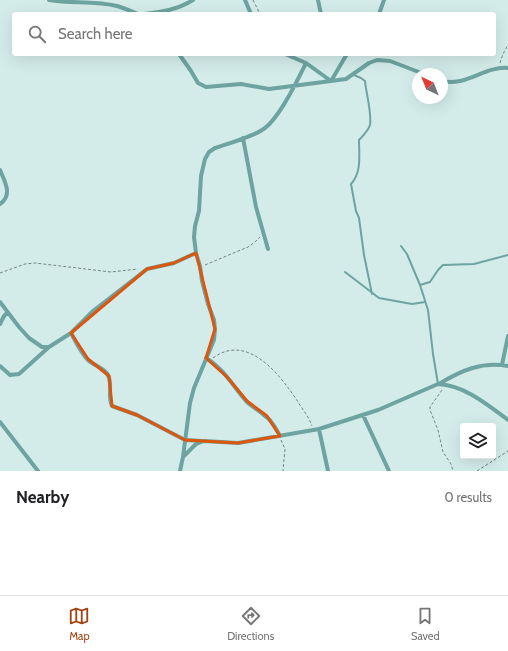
<!DOCTYPE html>
<style>
:root{--surface:#fff;--page:#f2f2f2;--text:#202124;--muted:#757577;--line:#e0e0e0;--accent:#a6420f}
body{margin:0;font-family:Cabin,sans-serif;background:var(--page);color:var(--text)}
.controls{position:absolute;right:12px;bottom:12px;display:grid;overflow:hidden;border-radius:4px;box-shadow:0 4px 16px #0002}
.controls button{width:36px;height:36px;display:grid;place-items:center;padding:0;border:0;border-bottom:1px solid var(--line);background:var(--surface);color:var(--text);font:20px sans-serif}
.compass{position:absolute;left:412px;top:68px;width:36px;height:36px;border-radius:50%;background:var(--surface);box-shadow:0 4px 16px #0002;rotate:317deg}
.list{margin:0;padding:0;list-style:none}
h2{display:flex;justify-content:space-between;align-items:center;height:52px;margin:0;padding:0 16px;font-size:17px}
h2 small{font-size:13px;font-weight:400;color:var(--muted)}
.icon{flex:none;width:22px;height:22px;fill:none;stroke:currentColor;stroke-width:2;stroke-linecap:round;stroke-linejoin:round}
.map{position:relative;flex:none;width:508px;height:471px;overflow:hidden}
.search{position:absolute;background:var(--surface);box-shadow:0 4px 16px #0002;left:12px;right:12px;top:12px;height:44px;display:flex;align-items:center;gap:10px;box-sizing:border-box;padding:0 14px;border-radius:4px;color:var(--muted);font-size:15px}
.sheet{height:124px;background:var(--surface)}
nav{display:flex;justify-content:space-around;align-items:center;box-sizing:border-box;height:56px;border-top:1px solid var(--line);background:var(--surface);font-size:11px;color:var(--muted)}
nav a{display:grid;justify-items:center;gap:2px}
nav .on{color:var(--accent)}
.map>svg:first-child{display:block}
</style>
<div class="map">
<svg width="508" height="471" viewBox="0 0 508 471">
<rect width="100%" height="100%" fill="#d3ecea"/>
<g fill="none" stroke-linecap="round" stroke-linejoin="round">
<path stroke="#738583" stroke-width="1" stroke-dasharray="3 2" stroke-linecap="butt" d="M 253,0 L 260,14
M 500,63 L 503,54 L 508,45
M 205,265 L 248,247 L 255,242 L 260,237
M 0,273 L 25,264 L 35,263 L 111,272 L 138,269
M 213,358 C 248,332 281,376 298,402 C 303,410 309,417 312,426
M 442,390 L 430,407 L 430,410 L 438,430 L 443,452 L 451,464 L 453,471
M 281,440 L 285,449 L 283,471
M 477,471 L 508,451"/>
<path stroke="#6da3a0" stroke-width="2" d="M 354,75 L 361,78 L 365,81 C 366,93 372,113 370,125 C 368,131 363,136 359,140 C 359,155 362,172 351,184 L 356,211 L 359,218 L 364,255 L 372,294
M 401,246 L 407,254 L 420,285 L 428,310 L 433,354 L 438,384
M 345,272 L 379,298 L 412,304 L 425,302
M 420,285 L 430,282 L 438,270 L 443,265 L 474,264 L 508,255"/>
<path stroke="#6da3a0" stroke-width="4" d="M 49,0 C 71,4 95,0 117,6 C 124,8 131,11 138,14
M 245,0 L 251,14
M 318,0 L 321,14
M 144,14 C 161,12 177,10 193,0
M 379,14 L 384,0
M 179,54 L 191,71 L 198,83 L 206,87 L 241,84 L 269,89 L 331,81 L 347,54
M 285,54 L 306,63 L 331,81 L 346,79 L 369,63 L 377,60 L 390,61 L 424,74
M 442,81 C 465,87 485,66 508,68
M 243,138 L 256,207 L 268,249
M 0,170 C 5,182 13,195 0,204
M 0,302 L 19,327 L 29,338 L 42,347 L 49,347 L 71,333 L 93,311 L 147,269 L 174,263 L 196,253
M 0,324 L 4,316 L 7,313
M 71,333 C 76,342 81,353 88,360 C 94,366 104,367 108,375 C 113,385 107,395 112,406 L 137,415 L 185,440 L 202,441
M 206,358 C 223,368 233,386 246,401 C 252,407 259,410 265,416 C 272,420 276,429 280,436
M 502,365 L 508,336
M 0,366 L 10,375 L 19,374 L 49,347
M 439,384 C 460,371 482,361 508,366
M 363,415 L 389,471
M 0,422 L 38,471
M 319,429 L 328,471
M 183,457 L 190,403 L 194,388 L 214,340 L 215,329 L 214,320 L 208,304 L 202,281 L 200,266 L 196,253 L 194,237 L 195,226 L 199,211 L 201,176 L 205,159 L 209,152 L 215,148 C 229,143 250,138 262,130 C 278,121 297,81 306,63
M 180,471 L 183,457 L 196,444 L 204,441 L 238,443 L 319,429 L 378,410 L 438,384 C 464,385 488,405 508,420"/>
</g>
<path fill="none" stroke="#dd560d" stroke-width="3" stroke-linejoin="round" d="M 196,253 L 215,329 L 206,358 L 227,377 L 247,401 L 267,416 L 280,436 L 238,443 L 185,440 L 137,415 L 112,406 L 109,376 L 88,359 L 71,333 L 147,269 L 174,263 Z"/>
</svg>
<div class="controls">
<button><svg class="icon" aria-label="layers" viewBox="0 0 24 24"><path d="M12 4l9 5-9 5-9-5zM3 14l9 5 9-5"/></svg></button>
</div>
<svg class="compass" viewBox="-18 -18 36 36"><path d="M0-13l5 13h-10z" fill="#e53935"/><path d="M0 13l5-13h-10z" fill="#757577"/></svg>
<div class="search"><svg class="icon" aria-label="search" viewBox="0 0 24 24"><circle cx="10" cy="10" r="6"/><path d="M15 15l6 6"/></svg>Search here</div>
</div>
<section class="sheet">
<h2>Nearby<small>0 results</small></h2>
<ul class="list">
</ul>
</section>
<nav>
<a class="on"><svg class="icon" aria-label="map" viewBox="0 0 24 24"><path d="M3 6l6-2 6 2 6-2v14l-6 2-6-2-6 2zM9 4v14M15 6v14"/></svg>Map</a>
<a><svg class="icon" aria-label="directions" viewBox="0 0 24 24"><path d="M12 3l9 9-9 9-9-9zM9 14v-3h6M13 9l2 2-2 2"/></svg>Directions</a>
<a><svg class="icon" aria-label="saved" viewBox="0 0 24 24"><path d="M7 4h10v16l-5-4-5 4z"/></svg>Saved</a>
</nav>
